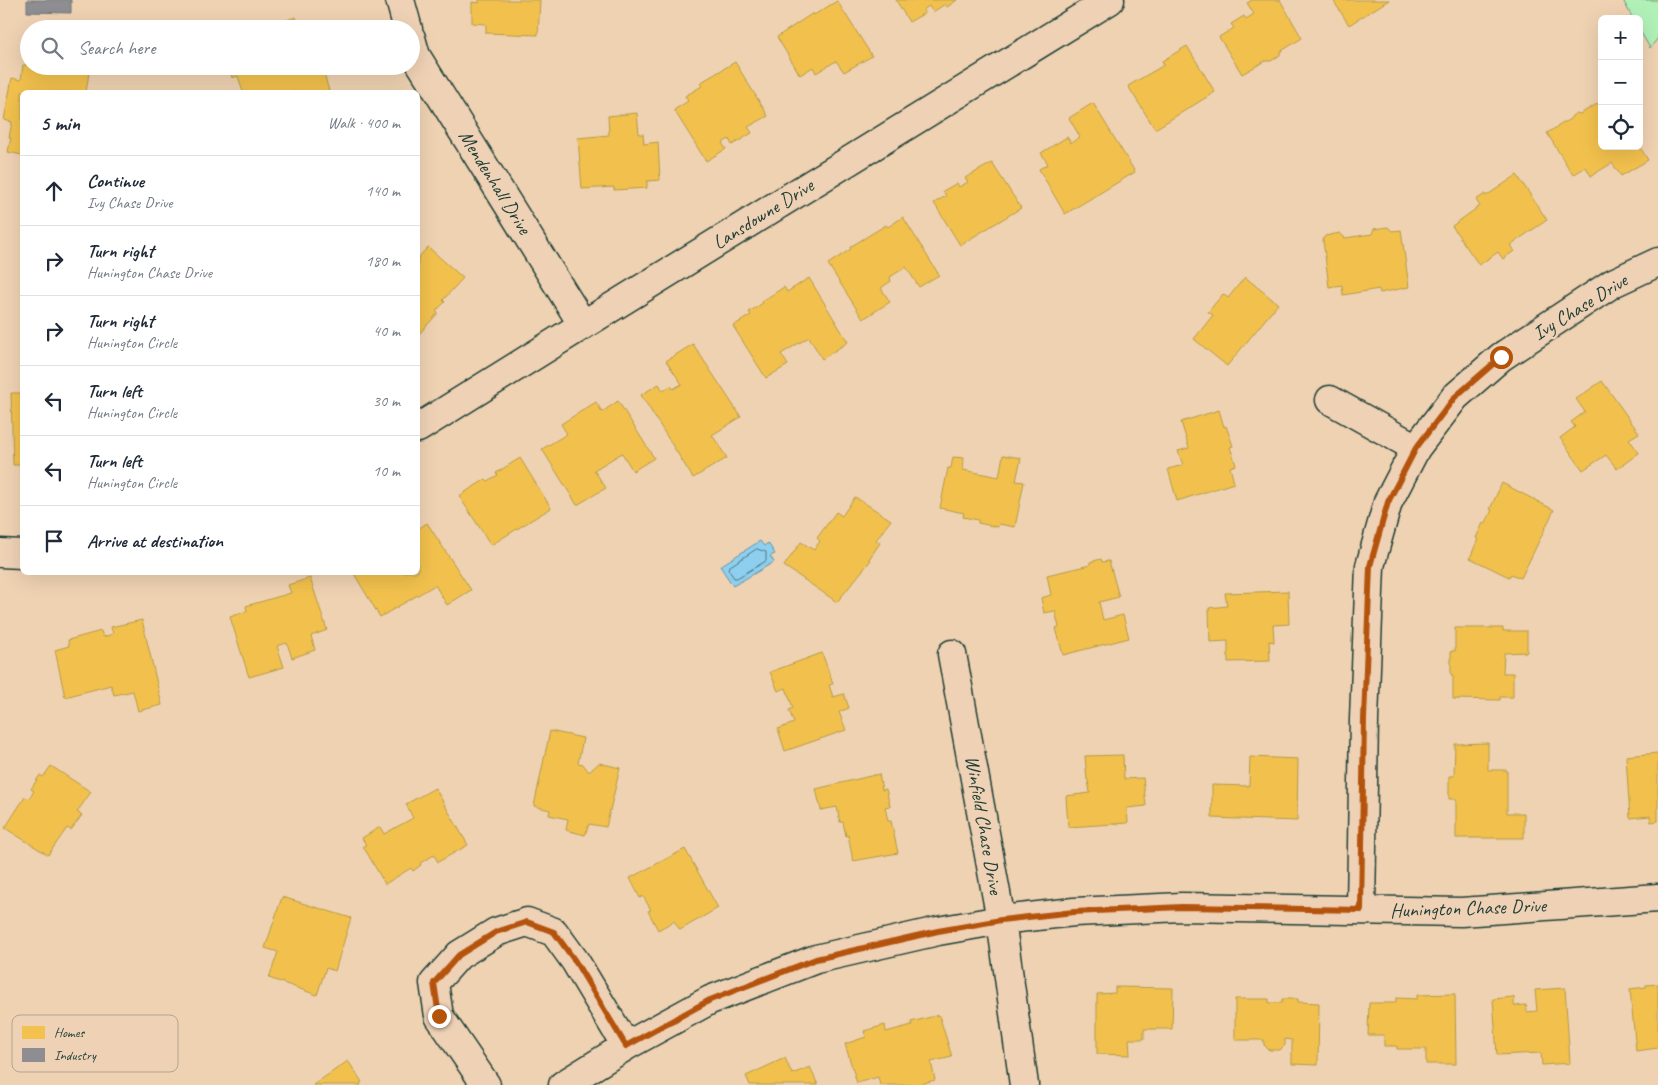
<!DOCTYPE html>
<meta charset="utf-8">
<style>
:root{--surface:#fff;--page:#f2f2f3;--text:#1f2937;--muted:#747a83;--line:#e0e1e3}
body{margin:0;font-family:Caveat,sans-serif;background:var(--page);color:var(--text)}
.controls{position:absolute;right:15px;top:15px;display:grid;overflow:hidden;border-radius:8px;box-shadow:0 5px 20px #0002}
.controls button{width:45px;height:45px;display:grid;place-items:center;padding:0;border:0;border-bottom:1px solid var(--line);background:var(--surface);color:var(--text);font:25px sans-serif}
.stop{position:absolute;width:15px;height:15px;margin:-11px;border:4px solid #b45309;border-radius:50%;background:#fff}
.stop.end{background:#b45309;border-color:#fff;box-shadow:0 1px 5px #0008}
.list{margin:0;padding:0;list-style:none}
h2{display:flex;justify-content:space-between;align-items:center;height:65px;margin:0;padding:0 20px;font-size:21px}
h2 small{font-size:16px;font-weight:400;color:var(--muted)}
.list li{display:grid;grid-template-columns:32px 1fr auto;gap:15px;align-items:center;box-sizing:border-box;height:70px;padding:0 20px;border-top:1px solid var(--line)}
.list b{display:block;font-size:19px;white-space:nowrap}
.list p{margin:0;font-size:16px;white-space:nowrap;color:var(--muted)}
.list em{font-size:16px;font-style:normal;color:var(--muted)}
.icon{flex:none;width:28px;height:28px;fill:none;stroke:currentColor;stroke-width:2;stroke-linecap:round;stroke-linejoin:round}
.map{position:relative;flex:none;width:1658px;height:1085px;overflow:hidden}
.search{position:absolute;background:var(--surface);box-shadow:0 5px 20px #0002;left:20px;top:20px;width:400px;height:55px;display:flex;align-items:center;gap:12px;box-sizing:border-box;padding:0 18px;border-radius:28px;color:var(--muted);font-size:19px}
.panel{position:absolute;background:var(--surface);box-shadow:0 5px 20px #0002;left:20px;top:90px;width:400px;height:485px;border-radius:8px}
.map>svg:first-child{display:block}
</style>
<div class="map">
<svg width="1658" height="1085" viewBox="0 0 1658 1085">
<rect width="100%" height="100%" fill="#efd2b2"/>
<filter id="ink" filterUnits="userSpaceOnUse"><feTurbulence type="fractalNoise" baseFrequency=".02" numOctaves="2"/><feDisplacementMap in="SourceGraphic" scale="10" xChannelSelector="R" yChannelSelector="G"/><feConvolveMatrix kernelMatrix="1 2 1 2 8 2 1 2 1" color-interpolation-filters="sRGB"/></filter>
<g filter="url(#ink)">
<path fill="#b1f1b8" stroke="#689776" d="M 1623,0 L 1658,0 L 1658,38 L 1650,48 L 1639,29 L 1639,19 L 1633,19 Z"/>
<path fill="#8ecff0" stroke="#6295a5" d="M 760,541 L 764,546 L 768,543 L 775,554 L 770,556 L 774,562 L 733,586 L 720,566 Z"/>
<path fill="#f2c14e" stroke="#b39946" d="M 479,0 L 540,0 L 538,35 L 486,33 L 486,24 L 472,23 L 472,2 L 479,3 Z
M 896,0 L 957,0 L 947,7 L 945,4 L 933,12 L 929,6 L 923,10 L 925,13 L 909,22 Z
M 1252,0 L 1280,0 L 1302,38 L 1280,52 L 1280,55 L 1271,61 L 1265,61 L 1242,74 L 1219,37 L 1234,28 L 1231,24 L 1244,16 L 1246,19 L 1254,14 L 1247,3 Z
M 1333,0 L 1389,0 L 1349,25 Z
M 837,1 L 872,56 L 844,72 L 836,61 L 816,73 L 813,67 L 800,75 L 777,37 L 813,13 L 814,15 Z
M 296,17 L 300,29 L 259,29 Z
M 1187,46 L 1215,92 L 1155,129 L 1128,86 L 1164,65 L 1162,61 Z
M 28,52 L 29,66 L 90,66 L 86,92 L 22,92 L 22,155 L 8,152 L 11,138 L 9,138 L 12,122 L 4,120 L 12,78 L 21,80 L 23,65 L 26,65 Z
M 735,62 L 768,116 L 748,127 L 752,133 L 732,145 L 729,139 L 722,143 L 726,149 L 706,161 L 674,110 L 688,101 L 685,96 L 702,86 L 700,83 Z
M 229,66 L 322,66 L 329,91 L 321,92 L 243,92 L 238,76 L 232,78 Z
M 1602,101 L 1602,146 L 1639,146 L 1648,160 L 1621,176 L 1612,163 L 1591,176 L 1586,167 L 1573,175 L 1547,133 L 1570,119 L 1572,116 L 1576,113 L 1580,114 Z
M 1093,103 L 1135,172 L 1065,214 L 1039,169 L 1048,164 L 1041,153 L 1067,137 L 1071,143 L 1080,137 L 1069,118 Z
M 637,113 L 639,134 L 643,134 L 644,144 L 658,142 L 660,180 L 647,181 L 647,188 L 614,190 L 614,187 L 582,189 L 578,138 L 609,135 L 608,116 Z
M 992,163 L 1021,208 L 960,245 L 934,203 L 946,196 L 943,191 L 957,183 L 959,187 L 968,182 L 965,178 Z
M 1517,175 L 1547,220 L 1510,245 L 1514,251 L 1503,259 L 1498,252 L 1479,265 L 1452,226 L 1480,206 L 1476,200 L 1485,194 L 1486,196 Z
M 903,217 L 939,275 L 919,287 L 906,267 L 890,277 L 891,281 L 881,288 L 890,302 L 863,319 L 828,264 L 851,249 L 850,247 L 886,225 L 888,227 Z
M 1388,227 L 1392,231 L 1401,230 L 1409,287 L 1380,293 L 1379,289 L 1343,295 L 1342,285 L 1329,287 L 1323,240 L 1325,236 L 1340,233 L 1345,238 L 1372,234 L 1374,229 Z
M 428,247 L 463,278 L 443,300 L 445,302 L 436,311 L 438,313 L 419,334 L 418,258 Z
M 1245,277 L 1278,304 L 1227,366 L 1194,339 L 1213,315 L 1208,312 L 1223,294 L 1228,298 Z
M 809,278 L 848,342 L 822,359 L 809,337 L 781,354 L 788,365 L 766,378 L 733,326 L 751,315 L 749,312 L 763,303 L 761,302 L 784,287 L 787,292 Z
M 693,344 L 741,417 L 712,435 L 727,458 L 693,478 L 641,395 L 659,384 L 663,391 L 671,386 L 673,389 L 682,384 L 666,361 Z
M 1602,381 L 1639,433 L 1629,439 L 1639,453 L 1617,469 L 1606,455 L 1583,470 L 1560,438 L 1575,427 L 1571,422 L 1585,412 L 1576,399 Z
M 11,393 L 22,393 L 22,465 L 13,465 Z
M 618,401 L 654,458 L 633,471 L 622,453 L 594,470 L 606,488 L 577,505 L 542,449 L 567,434 L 561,424 L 596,402 L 602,412 Z
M 1219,410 L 1224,427 L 1226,426 L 1233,446 L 1230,447 L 1236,465 L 1230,467 L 1234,483 L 1177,501 L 1168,469 L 1183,465 L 1178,451 L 1189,448 L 1181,422 Z
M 1003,455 L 1021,458 L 1016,481 L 1024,482 L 1015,527 L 999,524 L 998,527 L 978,523 L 978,520 L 963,517 L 964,513 L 940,508 L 948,468 L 951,468 L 953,457 L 964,458 L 963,470 L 999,477 Z
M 520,458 L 551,508 L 491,545 L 459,496 L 486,479 L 487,481 L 498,475 L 496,473 Z
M 1502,483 L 1554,510 L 1521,578 L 1511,574 L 1509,577 L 1470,558 L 1478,539 L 1476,538 L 1483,523 L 1485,524 L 1492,510 L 1490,509 Z
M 855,497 L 891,520 L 876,540 L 880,543 L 869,559 L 871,560 L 837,602 L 784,566 L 801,542 L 814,550 L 820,541 L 817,538 L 836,512 L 842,516 Z
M 427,523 L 471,590 L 447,605 L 435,585 L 380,617 L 353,572 L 418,572 L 418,529 Z
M 1101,559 L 1102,562 L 1109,561 L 1119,597 L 1099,602 L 1103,620 L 1123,615 L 1129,638 L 1063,655 L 1056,628 L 1059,627 L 1055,611 L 1044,613 L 1041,598 L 1051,595 L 1047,575 L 1090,565 L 1090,562 Z
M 310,578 L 327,630 L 311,636 L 315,650 L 292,658 L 287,643 L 277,646 L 284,667 L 249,677 L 230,617 L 247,611 L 246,606 L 291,593 L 288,585 Z
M 1288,591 L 1289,624 L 1273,625 L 1274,642 L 1269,641 L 1270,661 L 1228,662 L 1228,641 L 1210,642 L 1209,608 L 1227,606 L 1225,593 Z
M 142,620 L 162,705 L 138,711 L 133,691 L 114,695 L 111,685 L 65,697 L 55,650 L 69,646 L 68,640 L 101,631 L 103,637 L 113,634 L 111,627 Z
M 1455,628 L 1503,628 L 1503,631 L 1527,631 L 1527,652 L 1504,653 L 1503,673 L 1513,673 L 1513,697 L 1500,697 L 1500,700 L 1453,699 L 1453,675 L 1451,675 L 1451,651 L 1455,651 Z
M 822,653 L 833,684 L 829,685 L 833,697 L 844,694 L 849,708 L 839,712 L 846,730 L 785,751 L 778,729 L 794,723 L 789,710 L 793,708 L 786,688 L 778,691 L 770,672 Z
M 550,731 L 583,738 L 578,763 L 583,764 L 589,772 L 599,763 L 620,768 L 606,827 L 589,824 L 585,835 L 566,830 L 568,819 L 549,815 L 550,810 L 534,806 Z
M 1488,743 L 1488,770 L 1507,770 L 1507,813 L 1524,813 L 1524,838 L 1456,838 L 1456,799 L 1449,799 L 1449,776 L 1454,776 L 1455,744 Z
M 1658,753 L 1658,821 L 1651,822 L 1650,816 L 1630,818 L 1626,756 Z
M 1123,755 L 1124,779 L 1143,778 L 1146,806 L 1127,808 L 1128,823 L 1068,827 L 1066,796 L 1090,793 L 1088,780 L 1087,780 L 1085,756 Z
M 1250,757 L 1298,759 L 1297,821 L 1212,818 L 1212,785 L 1249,786 Z
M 51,766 L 91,792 L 77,812 L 82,815 L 71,830 L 67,828 L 48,855 L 5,828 L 25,797 L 29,799 L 34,791 L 31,789 L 40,775 L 43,777 Z
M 879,774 L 882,790 L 886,789 L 890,806 L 885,807 L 888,821 L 891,821 L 898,853 L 853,861 L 848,835 L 846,836 L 843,822 L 840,822 L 837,807 L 821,810 L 816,789 Z
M 435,788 L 468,845 L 438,862 L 434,855 L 420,863 L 421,865 L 413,871 L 411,868 L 385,884 L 363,846 L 366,845 L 362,838 L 380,827 L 384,834 L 413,818 L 406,804 Z
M 685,849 L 718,908 L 680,930 L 674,921 L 658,930 L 648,911 L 651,910 L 643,896 L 640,898 L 630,878 Z
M 282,897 L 351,918 L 335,971 L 326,968 L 317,995 L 269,978 L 278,952 L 265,948 Z
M 1658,984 L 1658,1048 L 1636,1051 L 1630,989 L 1646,987 L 1646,985 Z
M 1115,987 L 1173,988 L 1172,1029 L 1144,1029 L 1144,1039 L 1129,1039 L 1130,1055 L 1097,1054 L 1097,994 L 1115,993 Z
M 1565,988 L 1570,1063 L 1542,1065 L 1541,1053 L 1497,1055 L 1493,999 L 1514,997 L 1514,1006 L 1526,1005 L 1527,1012 L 1537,1011 L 1535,990 Z
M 1455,994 L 1456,1064 L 1426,1064 L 1426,1049 L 1397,1049 L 1397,1046 L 1384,1046 L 1384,1035 L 1368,1035 L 1369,1003 L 1396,1003 L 1396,998 L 1417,999 L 1417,995 Z
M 1235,999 L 1269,999 L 1269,1003 L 1282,1003 L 1282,999 L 1298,999 L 1298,1002 L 1319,1003 L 1318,1065 L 1292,1064 L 1292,1040 L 1285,1039 L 1285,1045 L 1280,1050 L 1269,1050 L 1264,1045 L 1264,1040 L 1235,1040 Z
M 939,1015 L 952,1057 L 931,1062 L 935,1080 L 916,1085 L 880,1085 L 878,1077 L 857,1083 L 845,1044 L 866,1037 L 864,1031 L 885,1025 L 886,1032 L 912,1025 L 911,1022 Z
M 785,1058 L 792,1074 L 810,1067 L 818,1085 L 750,1085 L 746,1076 Z
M 348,1061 L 362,1082 L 360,1083 L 361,1085 L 313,1085 Z"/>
<path fill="#8d8d92" stroke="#6c7576" d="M 27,0 L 71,0 L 71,13 L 27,12 Z"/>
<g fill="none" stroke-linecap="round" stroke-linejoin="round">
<path stroke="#4b777f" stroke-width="1" d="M 757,549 L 766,552 L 766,561 L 737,578 L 734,578 L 728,569 L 729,567 Z"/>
<g stroke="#1f3d34" stroke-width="31">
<path id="minor" d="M 400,0 L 408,29
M 411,38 L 416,56 L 583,325
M 1330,400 L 1416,448
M 418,428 L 583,325 L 1110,0
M 0,553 L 22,554
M 952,654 L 1001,920 L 1024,1085
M 1361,910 L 1364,719 L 1370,566 L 1388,502 L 1416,448 L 1455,397 L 1501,357 L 1613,283 L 1658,262
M 486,1085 L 439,1016 L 434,983 L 459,955 L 496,932 L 527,922 L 554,932 L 575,961 L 626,1046
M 563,1085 L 626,1046 L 710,1000 L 816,959 L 938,931 L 1001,920 L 1074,912 L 1182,907 L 1461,912 L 1658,898"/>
</g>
<use href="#minor" stroke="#efd2b6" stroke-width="28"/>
</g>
</g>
<g fill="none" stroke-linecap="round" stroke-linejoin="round" filter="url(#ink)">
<path stroke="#b45309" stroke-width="6" d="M 439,1016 L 434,983 L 459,955 L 496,932 L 527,922 L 554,932 L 575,961 L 626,1046 L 710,1000 L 816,959 L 938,931 L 1001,920 L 1074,912 L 1182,907 L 1361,910 L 1364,719 L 1370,566 L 1388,502 L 1416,448 L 1455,397 L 1501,357"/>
</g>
<g text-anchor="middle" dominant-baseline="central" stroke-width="5" stroke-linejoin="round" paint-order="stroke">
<g font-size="20" fill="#1f3d34" stroke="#efd2b6">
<text transform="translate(495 182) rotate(58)">Mendenhall Drive</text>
<text transform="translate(763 214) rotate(-32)">Lansdowne Drive</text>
<text transform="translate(1580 307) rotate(-32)">Ivy Chase Drive</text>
<text transform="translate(984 825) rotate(80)">Winfield Chase Drive</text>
<text transform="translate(1468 908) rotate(-2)">Hunington Chase Drive</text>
</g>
</g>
<rect x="12" y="1015" width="166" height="57" rx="8" fill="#efd2b6" stroke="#b1a58f" stroke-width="1"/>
<rect x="22" y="1026" width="23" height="13" fill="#f2c14e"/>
<rect x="22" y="1048" width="23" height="14" fill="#8d8d92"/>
<g font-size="14" fill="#1f3d34">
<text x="54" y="1037">Homes</text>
<text x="54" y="1060">Industry</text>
</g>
</svg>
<div class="controls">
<button>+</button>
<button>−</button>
<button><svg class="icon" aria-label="locate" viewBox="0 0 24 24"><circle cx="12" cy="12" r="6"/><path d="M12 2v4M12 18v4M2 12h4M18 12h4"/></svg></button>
</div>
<div class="stop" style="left:1501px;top:357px"></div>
<div class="stop end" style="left:439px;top:1016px"></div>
<div class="search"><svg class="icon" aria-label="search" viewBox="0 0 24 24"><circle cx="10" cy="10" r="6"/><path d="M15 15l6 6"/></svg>Search here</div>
<section class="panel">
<h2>5 min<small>Walk · 400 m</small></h2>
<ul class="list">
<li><svg class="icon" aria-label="ahead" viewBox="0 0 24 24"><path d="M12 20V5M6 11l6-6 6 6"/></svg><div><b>Continue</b><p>Ivy Chase Drive</p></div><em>140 m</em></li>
<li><svg class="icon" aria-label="right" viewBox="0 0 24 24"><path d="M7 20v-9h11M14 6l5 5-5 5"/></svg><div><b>Turn right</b><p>Hunington Chase Drive</p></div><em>180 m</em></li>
<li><svg class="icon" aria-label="right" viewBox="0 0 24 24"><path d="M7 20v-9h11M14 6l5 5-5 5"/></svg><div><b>Turn right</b><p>Hunington Circle</p></div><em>40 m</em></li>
<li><svg class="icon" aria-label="left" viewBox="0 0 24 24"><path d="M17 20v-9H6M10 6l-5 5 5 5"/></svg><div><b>Turn left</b><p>Hunington Circle</p></div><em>30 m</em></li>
<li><svg class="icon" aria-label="left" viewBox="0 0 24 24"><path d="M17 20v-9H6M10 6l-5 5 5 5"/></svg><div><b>Turn left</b><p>Hunington Circle</p></div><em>10 m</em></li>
<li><svg class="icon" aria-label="arrive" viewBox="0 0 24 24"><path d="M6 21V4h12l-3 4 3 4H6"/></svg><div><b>Arrive at destination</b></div></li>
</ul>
</section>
</div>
